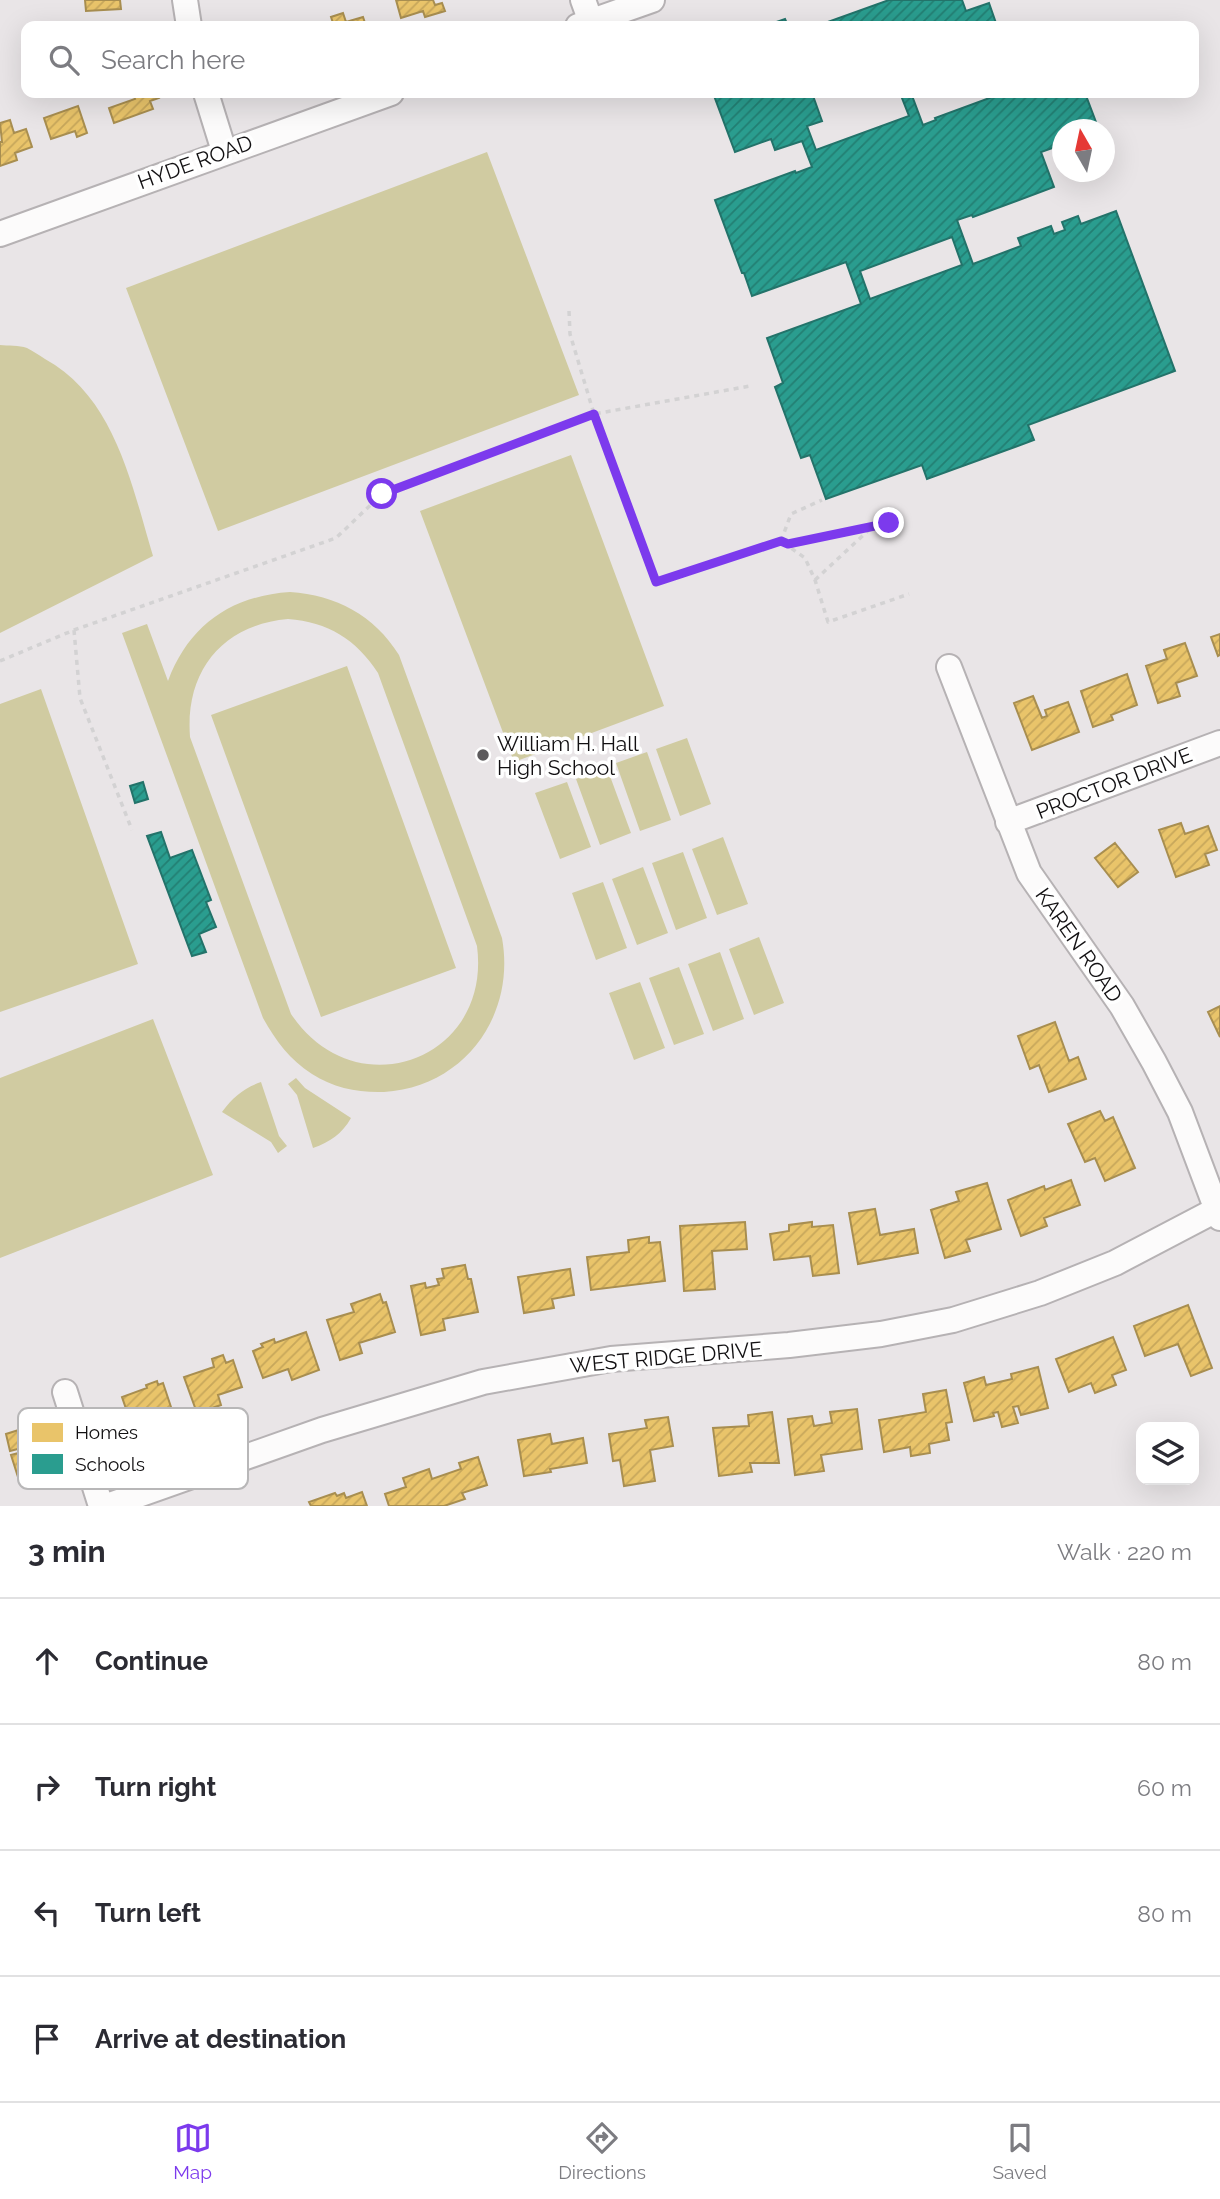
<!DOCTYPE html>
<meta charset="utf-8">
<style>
:root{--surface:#fff;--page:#f7f7f7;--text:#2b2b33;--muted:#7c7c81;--line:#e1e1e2;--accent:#7c3aed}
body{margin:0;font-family:Raleway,sans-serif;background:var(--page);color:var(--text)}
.controls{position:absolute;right:21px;bottom:21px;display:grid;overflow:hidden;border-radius:14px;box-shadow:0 7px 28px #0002}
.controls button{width:63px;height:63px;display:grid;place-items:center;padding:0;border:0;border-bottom:2px solid var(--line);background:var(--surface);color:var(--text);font:35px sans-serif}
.compass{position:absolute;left:1052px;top:119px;width:63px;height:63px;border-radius:50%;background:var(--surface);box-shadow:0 7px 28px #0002;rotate:351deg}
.stop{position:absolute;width:21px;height:21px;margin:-16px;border:5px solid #7c3aed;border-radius:50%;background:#fff}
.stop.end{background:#7c3aed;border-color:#fff;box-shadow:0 2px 7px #0008}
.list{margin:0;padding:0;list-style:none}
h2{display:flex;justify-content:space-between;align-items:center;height:91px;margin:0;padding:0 28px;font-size:30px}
h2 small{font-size:23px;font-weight:400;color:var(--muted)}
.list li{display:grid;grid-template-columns:46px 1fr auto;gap:21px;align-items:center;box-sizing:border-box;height:126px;padding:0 28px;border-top:2px solid var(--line)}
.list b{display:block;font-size:26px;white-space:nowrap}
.list em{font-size:23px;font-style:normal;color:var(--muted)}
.icon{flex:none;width:38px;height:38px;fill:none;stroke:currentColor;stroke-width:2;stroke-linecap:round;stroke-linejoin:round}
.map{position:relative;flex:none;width:1220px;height:1506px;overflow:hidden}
.search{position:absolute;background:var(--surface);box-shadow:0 7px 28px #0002;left:21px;right:21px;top:21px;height:77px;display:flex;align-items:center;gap:18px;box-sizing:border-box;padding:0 24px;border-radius:14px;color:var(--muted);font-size:26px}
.sheet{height:595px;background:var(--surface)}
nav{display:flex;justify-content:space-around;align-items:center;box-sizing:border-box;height:98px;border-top:2px solid var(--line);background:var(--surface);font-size:19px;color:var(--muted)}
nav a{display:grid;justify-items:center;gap:4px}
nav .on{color:var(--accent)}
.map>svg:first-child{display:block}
</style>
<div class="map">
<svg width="1220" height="1506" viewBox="0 0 1220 1506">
<defs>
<pattern id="homes-hatch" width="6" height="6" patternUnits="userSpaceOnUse" patternTransform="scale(1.75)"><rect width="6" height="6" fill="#e9c46a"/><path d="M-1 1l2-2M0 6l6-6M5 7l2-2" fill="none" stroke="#c7a75b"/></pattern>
<pattern id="schools-hatch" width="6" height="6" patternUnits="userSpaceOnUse" patternTransform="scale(1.75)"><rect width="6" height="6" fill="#2a9d8f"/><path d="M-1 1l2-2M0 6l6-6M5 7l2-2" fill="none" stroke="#237f73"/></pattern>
</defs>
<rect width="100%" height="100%" fill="#e9e5e7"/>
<path fill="#d0cba1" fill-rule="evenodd" d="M 487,152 L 579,395 L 218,531 L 126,288 Z
M 0,345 C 8,346 19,345 27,348 C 33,351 39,355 45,359 C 115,397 132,486 153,556 L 0,633 Z
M 571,455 L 664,706 L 514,762 L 420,511 Z
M 290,592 C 336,595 374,615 399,655 L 502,938 C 516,1016 464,1087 384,1092 C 359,1093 334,1088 312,1074 C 290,1060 276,1041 263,1018 L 122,633 L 147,624 L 168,681 C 189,625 231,596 290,592 ZM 288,619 C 328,622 356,639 378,673 L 477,946 C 492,1060 355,1110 291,1014 L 190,737 C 185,671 222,625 288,619 Z
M 347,666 L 456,968 L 321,1017 L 211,715 Z
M 41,689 L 138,964 L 0,1012 L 0,704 Z
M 687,738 L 711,804 L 680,816 L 656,749 Z
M 647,752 L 671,820 L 640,831 L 616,763 Z
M 607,768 L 631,833 L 600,845 L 576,779 Z
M 567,782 L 591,847 L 560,859 L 535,793 Z
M 723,837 L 748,904 L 717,915 L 692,849 Z
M 683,852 L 707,918 L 676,930 L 652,863 Z
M 643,867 L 668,933 L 637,945 L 612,879 Z
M 603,882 L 627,948 L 596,960 L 572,893 Z
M 759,937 L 784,1003 L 754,1015 L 729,949 Z
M 720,952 L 744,1019 L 713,1031 L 688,964 Z
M 679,967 L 704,1034 L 674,1045 L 649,978 Z
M 640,982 L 665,1048 L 634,1060 L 609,993 Z
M 153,1019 L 213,1175 L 0,1258 L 0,1078 Z
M 296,1078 L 305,1088 L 351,1118 C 342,1134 330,1142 313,1148 L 297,1095 L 288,1084 Z
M 261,1082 L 279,1136 L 287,1146 L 278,1153 L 271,1142 L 222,1112 C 233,1097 244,1088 261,1082 Z"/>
<path fill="url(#homes-hatch)" stroke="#a88e50" stroke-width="2" d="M 85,0 L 120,0 L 121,9 L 86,11 Z
M 396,0 L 433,0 L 435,5 L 442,3 L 445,11 L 425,17 L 423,11 L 401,18 Z
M 343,13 L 346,22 L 363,17 L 366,26 L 334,26 L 331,17 Z
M 133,93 L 157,93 L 159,98 L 150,101 L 153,109 L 114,123 L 109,108 L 135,99 Z
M 78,106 L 87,133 L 77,137 L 75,131 L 51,139 L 44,118 Z
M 10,120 L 14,133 L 26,129 L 32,147 L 15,153 L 17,160 L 0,166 L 0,142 L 2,142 L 0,123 Z
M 1220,634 L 1220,655 L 1218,656 L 1211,637 Z
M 1185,643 L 1197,676 L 1176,683 L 1180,696 L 1158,703 L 1146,666 L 1167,659 L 1164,650 Z
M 1127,674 L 1137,705 L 1111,715 L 1113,720 L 1093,727 L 1081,691 Z
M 1033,696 L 1042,718 L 1047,716 L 1045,710 L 1068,702 L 1079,732 L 1032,750 L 1014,703 Z
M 1181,823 L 1185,834 L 1208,826 L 1217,850 L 1205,854 L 1209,865 L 1176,877 L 1159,830 Z
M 1115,843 L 1138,872 L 1118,887 L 1095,858 Z
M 1220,1006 L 1220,1037 L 1208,1012 Z
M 1055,1022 L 1069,1061 L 1078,1057 L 1086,1079 L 1049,1092 L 1039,1065 L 1030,1069 L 1018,1036 Z
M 1100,1111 L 1105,1121 L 1113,1117 L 1135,1168 L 1105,1181 L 1095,1158 L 1085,1162 L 1068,1124 Z
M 1071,1180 L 1080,1205 L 1044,1218 L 1047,1226 L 1021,1236 L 1008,1200 L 1044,1186 L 1045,1190 Z
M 987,1183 L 1001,1229 L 966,1240 L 970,1251 L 945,1258 L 931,1210 L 959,1201 L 956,1192 Z
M 875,1209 L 880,1235 L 914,1229 L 918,1253 L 858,1264 L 849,1213 Z
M 745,1222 L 747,1249 L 712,1251 L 715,1289 L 684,1291 L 680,1226 Z
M 812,1222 L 812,1227 L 833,1225 L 839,1273 L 813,1276 L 810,1256 L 774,1260 L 770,1234 L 789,1231 L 789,1225 Z
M 649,1237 L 649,1243 L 660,1242 L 665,1281 L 591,1290 L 587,1257 L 629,1252 L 628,1240 Z
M 465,1265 L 468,1279 L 471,1279 L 478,1312 L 443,1319 L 445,1330 L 421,1335 L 411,1286 L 425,1283 L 426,1288 L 439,1285 L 437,1279 L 444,1278 L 442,1269 Z
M 570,1269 L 574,1295 L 552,1299 L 554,1308 L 524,1313 L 518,1277 Z
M 380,1294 L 383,1303 L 386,1302 L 395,1332 L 359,1343 L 362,1353 L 340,1360 L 327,1320 L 354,1312 L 351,1304 Z
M 1188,1305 L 1212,1368 L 1191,1376 L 1178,1344 L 1145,1356 L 1134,1326 Z
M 306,1332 L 319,1370 L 292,1380 L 288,1369 L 263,1378 L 253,1351 L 263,1347 L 261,1344 L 274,1339 L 275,1343 Z
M 1113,1337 L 1126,1370 L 1112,1375 L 1116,1385 L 1095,1393 L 1091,1383 L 1069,1392 L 1056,1359 Z
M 223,1355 L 226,1363 L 233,1360 L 242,1387 L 218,1395 L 221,1405 L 197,1413 L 184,1377 L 214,1367 L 212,1359 Z
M 1038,1367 L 1048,1408 L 1021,1415 L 1018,1406 L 1013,1407 L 1018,1423 L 1002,1427 L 998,1412 L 993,1413 L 994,1416 L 974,1421 L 964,1383 L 984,1377 L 986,1385 L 1012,1379 L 1011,1374 Z
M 157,1381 L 158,1385 L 163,1383 L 172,1410 L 156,1415 L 159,1424 L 134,1432 L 122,1397 L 147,1388 L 146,1385 Z
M 946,1390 L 952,1422 L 946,1423 L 949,1440 L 929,1444 L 930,1453 L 911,1456 L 910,1447 L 884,1452 L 879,1420 L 926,1412 L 923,1394 Z
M 857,1409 L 862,1449 L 821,1455 L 824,1471 L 795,1475 L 788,1419 L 812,1416 L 814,1426 L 832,1423 L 830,1412 Z
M 772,1412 L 779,1463 L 750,1463 L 752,1472 L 719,1476 L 713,1428 L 749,1426 L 748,1415 Z
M 668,1417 L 673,1446 L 650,1450 L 655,1481 L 624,1486 L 620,1460 L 613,1461 L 609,1434 L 647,1428 L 645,1420 Z
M 28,1427 L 33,1445 L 10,1451 L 6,1434 Z
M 550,1434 L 552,1444 L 583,1438 L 587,1463 L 550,1469 L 551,1472 L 524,1476 L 518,1440 Z
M 37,1448 L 43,1470 L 18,1477 L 11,1455 Z
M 478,1457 L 487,1485 L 462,1493 L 465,1499 L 444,1506 L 389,1506 L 385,1494 L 406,1487 L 403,1478 L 429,1469 L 432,1479 L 461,1469 L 459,1463 Z
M 362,1492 L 367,1506 L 311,1506 L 309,1502 L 335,1493 L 337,1496 L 344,1493 L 346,1498 Z"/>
<path fill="url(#schools-hatch)" stroke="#23736a" stroke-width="2" fill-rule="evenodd" d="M 889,0 L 962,0 L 966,11 L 989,3 L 997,26 L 823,26 L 822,24 Z
M 785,19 L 788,26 L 765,26 Z
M 713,93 L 812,93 L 822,121 L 807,126 L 816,150 L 909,116 L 900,93 L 911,93 L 923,125 L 936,120 L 935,118 L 1003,93 L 1085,93 L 1099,130 L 1062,130 L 1062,157 L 1058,146 L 1041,152 L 1054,187 L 973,217 L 972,215 L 957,220 L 973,264 L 1021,246 L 1018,238 L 1051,226 L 1054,234 L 1065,230 L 1062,222 L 1078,216 L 1081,224 L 1116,211 L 1175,371 L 1028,425 L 1034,440 L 927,479 L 922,465 L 826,499 L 810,455 L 801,458 L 775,387 L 783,383 L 767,338 L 861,304 L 846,262 L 752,296 L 744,273 L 742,273 L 715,200 L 795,171 L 796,173 L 812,167 L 802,141 L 775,150 L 771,139 L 735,152 ZM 952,237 L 962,265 L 870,299 L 860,271 Z
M 143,782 L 148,799 L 135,803 L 130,786 Z
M 161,832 L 170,858 L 192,850 L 211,900 L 206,902 L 216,927 L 199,934 L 206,952 L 192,956 L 147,836 Z"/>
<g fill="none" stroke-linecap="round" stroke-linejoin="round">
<g stroke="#b6b2b4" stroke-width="28">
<path id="minor" d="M 185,0 L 189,26
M 583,0 L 591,22
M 578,26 L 652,0
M 206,93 L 224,151
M 0,234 L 391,93
M 949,667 L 1029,873 L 1122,1006 L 1154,1062 L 1180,1112 L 1220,1218
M 1008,822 L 1220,743
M 65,1392 L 101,1506
M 107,1506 L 322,1430 L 483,1382 L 611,1359 L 789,1345 L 881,1334 L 953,1320 L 1040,1293 L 1115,1263 L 1220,1208"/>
</g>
<path stroke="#d3d2d3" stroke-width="3.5" stroke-dasharray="5 5" stroke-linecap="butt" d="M 569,311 L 570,334 L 594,414 L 656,582 L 781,541 L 805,558 L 815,580 L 828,622 L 909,594
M 781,541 L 791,514 L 822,500
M 788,544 L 889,523
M 815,580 L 871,528
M 74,630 L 80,698 L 132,830
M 0,661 L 74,630 L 336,538 L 382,494 L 594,414 L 750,386"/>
<use href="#minor" stroke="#fcfbfb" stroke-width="24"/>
</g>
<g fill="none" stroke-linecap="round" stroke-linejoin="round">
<path stroke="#7c3aed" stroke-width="9" d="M 382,494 L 594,414 L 656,582 L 781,541 L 788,544 L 889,523"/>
</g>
<circle fill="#5d5b5d" stroke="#fff" stroke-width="2.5" cx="483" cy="755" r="7"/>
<g text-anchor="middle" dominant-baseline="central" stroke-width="7" stroke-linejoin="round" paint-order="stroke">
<g font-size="21" fill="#121012" stroke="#fff">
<text transform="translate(195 162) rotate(-20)">HYDE ROAD</text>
<text transform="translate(1114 783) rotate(-21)">PROCTOR DRIVE</text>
<text transform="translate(1079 945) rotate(55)">KAREN ROAD</text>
<text transform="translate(666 1357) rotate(-5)">WEST RIDGE DRIVE</text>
</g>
<g font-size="21" fill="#121012" stroke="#fff" text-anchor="start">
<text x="497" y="743">William H. Hall<tspan x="497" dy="24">High School</tspan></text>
</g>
</g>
<rect x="18" y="1408" width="230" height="81" rx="10" fill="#fff" stroke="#b8b7b8" stroke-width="2"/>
<rect x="32" y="1423" width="31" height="19" fill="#e9c46a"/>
<rect x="32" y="1454" width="31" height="20" fill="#2a9d8f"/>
<g font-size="19" fill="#121012">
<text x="75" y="1439">Homes</text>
<text x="75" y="1471">Schools</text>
</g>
</svg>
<div class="controls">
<button><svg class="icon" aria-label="layers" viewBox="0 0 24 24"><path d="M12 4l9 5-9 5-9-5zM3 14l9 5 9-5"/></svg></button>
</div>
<svg class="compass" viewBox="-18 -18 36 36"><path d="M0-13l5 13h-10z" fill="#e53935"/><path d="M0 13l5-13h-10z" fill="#7c7c81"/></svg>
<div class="stop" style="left:382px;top:494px"></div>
<div class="stop end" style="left:889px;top:523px"></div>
<div class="search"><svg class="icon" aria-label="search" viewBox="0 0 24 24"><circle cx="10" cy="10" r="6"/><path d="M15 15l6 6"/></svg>Search here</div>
</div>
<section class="sheet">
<h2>3 min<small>Walk · 220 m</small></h2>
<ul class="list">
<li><svg class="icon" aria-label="ahead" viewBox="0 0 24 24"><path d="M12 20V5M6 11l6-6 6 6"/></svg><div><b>Continue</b></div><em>80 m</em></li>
<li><svg class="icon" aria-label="right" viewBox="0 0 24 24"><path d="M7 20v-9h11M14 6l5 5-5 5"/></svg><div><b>Turn right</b></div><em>60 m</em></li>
<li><svg class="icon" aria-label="left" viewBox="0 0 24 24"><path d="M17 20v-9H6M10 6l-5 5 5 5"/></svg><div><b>Turn left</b></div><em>80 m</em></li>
<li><svg class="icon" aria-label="arrive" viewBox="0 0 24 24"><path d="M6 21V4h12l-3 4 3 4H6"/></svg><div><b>Arrive at destination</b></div></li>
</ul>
</section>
<nav>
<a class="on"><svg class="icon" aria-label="map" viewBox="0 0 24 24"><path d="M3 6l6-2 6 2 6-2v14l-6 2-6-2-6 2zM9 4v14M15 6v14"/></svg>Map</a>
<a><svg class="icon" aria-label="directions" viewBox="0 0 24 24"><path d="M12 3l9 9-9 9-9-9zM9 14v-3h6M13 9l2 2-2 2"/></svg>Directions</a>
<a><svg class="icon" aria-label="saved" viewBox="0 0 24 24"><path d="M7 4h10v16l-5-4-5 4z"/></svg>Saved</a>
</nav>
